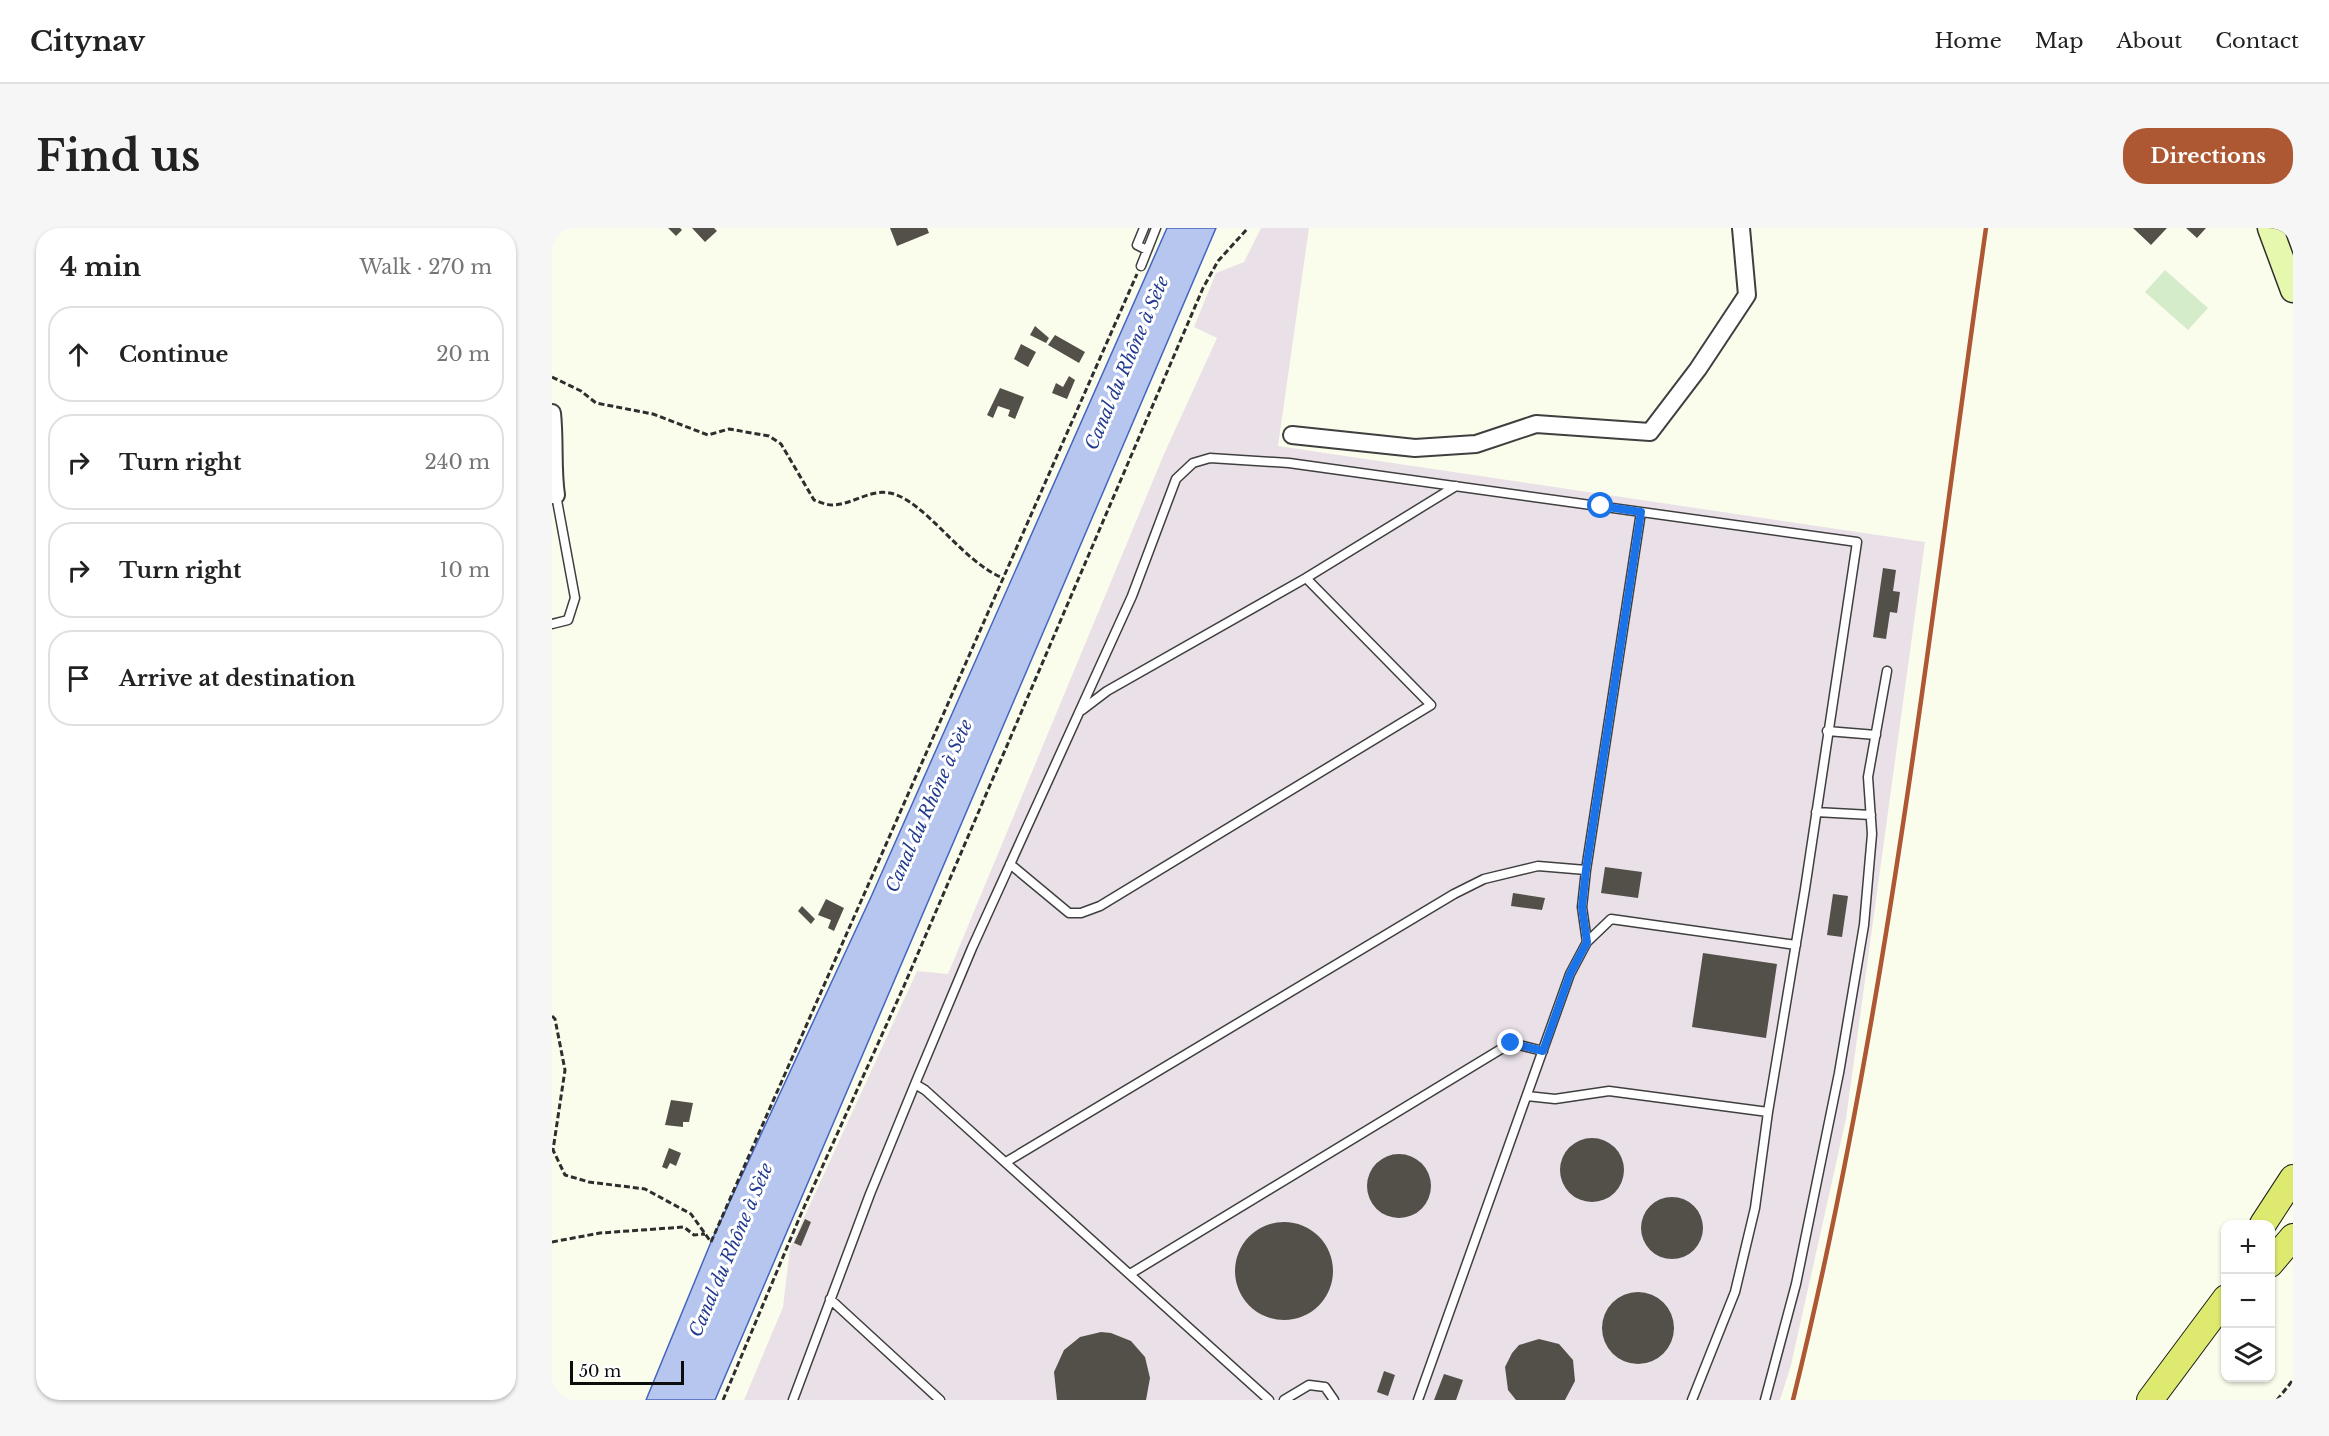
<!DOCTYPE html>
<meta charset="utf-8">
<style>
:root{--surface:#fff;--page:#f6f6f6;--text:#222;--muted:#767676;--line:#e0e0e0;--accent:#ad5733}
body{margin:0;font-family:"Libre Baskerville",serif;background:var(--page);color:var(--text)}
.controls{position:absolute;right:18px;bottom:18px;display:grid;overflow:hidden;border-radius:12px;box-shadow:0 2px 4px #0004}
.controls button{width:54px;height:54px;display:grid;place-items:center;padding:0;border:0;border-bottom:2px solid var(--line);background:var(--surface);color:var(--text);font:30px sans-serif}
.scale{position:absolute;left:18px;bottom:15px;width:114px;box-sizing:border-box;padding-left:6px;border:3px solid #0c0c0c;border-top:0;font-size:16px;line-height:21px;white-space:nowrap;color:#0c0c0c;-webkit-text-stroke:4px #fff;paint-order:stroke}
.stop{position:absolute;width:18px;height:18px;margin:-14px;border:4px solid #1a73e8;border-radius:50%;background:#fff}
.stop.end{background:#1a73e8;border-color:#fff;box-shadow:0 2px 6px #0008}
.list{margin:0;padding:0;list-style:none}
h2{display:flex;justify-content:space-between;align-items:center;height:78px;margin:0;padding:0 24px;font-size:26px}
h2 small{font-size:20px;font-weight:400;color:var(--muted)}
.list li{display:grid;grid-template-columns:39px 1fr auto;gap:18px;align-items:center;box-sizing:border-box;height:96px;margin:0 12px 12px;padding:0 12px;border:2px solid var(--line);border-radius:24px}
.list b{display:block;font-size:22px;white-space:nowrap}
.list em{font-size:20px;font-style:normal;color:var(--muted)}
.icon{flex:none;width:33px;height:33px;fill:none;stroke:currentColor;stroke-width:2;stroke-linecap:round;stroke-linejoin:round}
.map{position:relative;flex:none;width:1741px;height:1172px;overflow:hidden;border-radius:24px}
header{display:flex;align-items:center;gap:36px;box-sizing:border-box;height:84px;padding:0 30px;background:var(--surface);border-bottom:2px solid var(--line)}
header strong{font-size:28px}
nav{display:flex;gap:33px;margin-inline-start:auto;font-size:21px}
.intro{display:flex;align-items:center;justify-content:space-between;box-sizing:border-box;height:144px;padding:0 36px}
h1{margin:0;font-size:42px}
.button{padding:15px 27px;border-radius:24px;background:var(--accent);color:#fff;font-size:21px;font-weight:700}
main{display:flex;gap:36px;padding:0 36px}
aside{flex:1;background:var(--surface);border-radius:24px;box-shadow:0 2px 4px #0004}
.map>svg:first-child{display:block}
</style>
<header>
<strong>Citynav</strong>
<nav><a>Home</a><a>Map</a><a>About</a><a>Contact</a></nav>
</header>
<div class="intro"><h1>Find us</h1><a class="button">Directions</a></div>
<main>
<aside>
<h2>4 min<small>Walk · 270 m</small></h2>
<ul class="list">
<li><svg class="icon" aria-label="ahead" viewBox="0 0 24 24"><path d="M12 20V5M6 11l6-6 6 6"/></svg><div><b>Continue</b></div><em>20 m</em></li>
<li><svg class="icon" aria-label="right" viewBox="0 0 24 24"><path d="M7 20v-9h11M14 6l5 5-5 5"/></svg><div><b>Turn right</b></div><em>240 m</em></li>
<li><svg class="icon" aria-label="right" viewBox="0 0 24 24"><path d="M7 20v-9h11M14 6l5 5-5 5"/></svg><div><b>Turn right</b></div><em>10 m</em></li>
<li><svg class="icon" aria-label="arrive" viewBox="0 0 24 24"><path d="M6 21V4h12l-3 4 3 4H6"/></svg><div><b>Arrive at destination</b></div></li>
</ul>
</aside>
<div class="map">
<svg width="1741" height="1172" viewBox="0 0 1741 1172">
<rect width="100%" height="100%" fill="#fbfdec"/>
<path fill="#eae1e8" d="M 709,0 L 757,0 L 726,218 L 1373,314 L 1294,891 L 1239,1137 L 1228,1172 L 192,1172 L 231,1079 L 238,1020 L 365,743 L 396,746 L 612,226 L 665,110 L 642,99 L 664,45 L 692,34 Z"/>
<path fill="#d5ecca" d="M 1613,42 L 1656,80 L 1636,102 L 1593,64 Z"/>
<path fill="#b6c6ef" stroke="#4564bf" stroke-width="1.5" d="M 615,0 L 664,0 L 163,1172 L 94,1172 L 159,1014 L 319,669 Z"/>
<path fill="#535049" d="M 116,0 L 128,0 L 130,2 L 124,8 Z
M 140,0 L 162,0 L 165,3 L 153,14 Z
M 338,0 L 375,0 L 377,5 L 345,18 Z
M 1581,0 L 1615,0 L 1599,17 Z
M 1634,0 L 1654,0 L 1645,10 Z
M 483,98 L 497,110 L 494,115 L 478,107 Z
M 503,107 L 533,124 L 527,135 L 496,117 Z
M 469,116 L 484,124 L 476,139 L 462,131 Z
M 517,148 L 523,152 L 515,171 L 500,165 L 504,155 L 511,159 Z
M 448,160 L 472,169 L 463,191 L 456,188 L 458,182 L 446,178 L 441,190 L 435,187 Z
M 1331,340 L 1344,342 L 1341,363 L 1348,364 L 1345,385 L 1338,384 L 1334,411 L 1321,409 Z
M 1053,639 L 1090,644 L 1086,670 L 1049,665 Z
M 961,665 L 993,670 L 990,682 L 959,678 Z
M 1281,666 L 1296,668 L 1290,709 L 1275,707 Z
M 274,671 L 292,680 L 282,703 L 276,700 L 279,692 L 266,687 Z
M 250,678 L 263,691 L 259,696 L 246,683 Z
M 1151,725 L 1225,736 L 1214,810 L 1140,799 Z
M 119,872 L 141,875 L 137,894 L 131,894 L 131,899 L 113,897 Z
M1008 942a32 32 0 1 1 64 0a32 32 0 1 1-64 0Z
M 117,920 L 129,925 L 124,938 L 118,935 L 115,941 L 110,939 Z
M815 958a32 32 0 1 1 64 0a32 32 0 1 1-64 0Z
M1089 1000a31 31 0 1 1 62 0a31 31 0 1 1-62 0Z
M 253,991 L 259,994 L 249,1018 L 242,1015 Z
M683 1043a49 49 0 1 1 98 0a49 49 0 1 1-98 0Z
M1050 1100a36 36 0 1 1 72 0a36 36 0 1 1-72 0Z
M 549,1104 L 559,1105 L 579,1113 L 593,1129 L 598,1150 L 594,1172 L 505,1172 L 502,1144 L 512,1122 L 528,1109 Z
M 987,1111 L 1007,1116 L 1021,1132 L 1023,1153 L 1013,1172 L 964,1172 L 956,1162 L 953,1139 L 960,1125 L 967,1117 Z
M 832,1143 L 843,1147 L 836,1168 L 825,1164 Z
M 892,1146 L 911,1152 L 904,1172 L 882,1172 Z"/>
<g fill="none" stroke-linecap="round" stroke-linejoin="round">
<g stroke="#3f3f3f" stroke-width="11">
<path id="service" d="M 592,0 L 585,17 L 595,22
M 589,38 L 604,0
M 0,396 L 16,392 L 23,370 L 4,267
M 530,482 L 555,463 L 754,350 L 904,258
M 1275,503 L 1324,507
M 1264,584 L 1319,587
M 458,636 L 517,685 L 529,685 L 548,678 L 879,477 L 754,350
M 1034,642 L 1089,284
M 363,856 L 373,862 L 717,1172
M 975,868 L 1003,871 L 1057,863 L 1216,884
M 454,934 L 902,666 L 932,651 L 986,638 L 1034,642 L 1030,679 L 1035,714
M 578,1046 L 959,815 L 991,823
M 278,1071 L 388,1172
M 241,1172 L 318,966 L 363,856 L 420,720 L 580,368 L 624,251 L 641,235 L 658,230 L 737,235 L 1305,314 L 1253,661 L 1216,884 L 1203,980 L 1183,1064 L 1140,1172
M 732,1172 L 757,1157 L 773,1159 L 782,1172
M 866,1172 L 1018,746 L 1035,714 L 1059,691 L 1244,717
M 1213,1172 L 1244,1056 L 1287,845 L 1312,697 L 1320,606 L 1316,549 L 1335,443"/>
</g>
<g stroke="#3f3f3f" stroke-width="20">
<path id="minor" d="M 0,185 C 3,213 0,240 4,267 L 0,267
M 740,207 L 863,220 L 924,216 L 984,196 L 1098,204 L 1146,141 L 1195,67 L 1189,0"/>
</g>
<g stroke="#2e2e2e" stroke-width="27">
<path id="secondary" d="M 1718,0 L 1741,62"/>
</g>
<g stroke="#1d1d1d" stroke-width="28">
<path id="primary" d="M 1711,996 L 1741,950
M 1718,1036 L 1741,1009
M 1598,1172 L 1674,1070"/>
</g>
<path stroke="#2e2e2e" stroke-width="3" stroke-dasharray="6 3" stroke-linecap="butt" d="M 1741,0 L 1741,1
M 0,149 L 29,163 L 44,175 L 101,186 L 156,207 L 177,201 L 217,208 L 229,216 L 262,272 C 268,274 274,277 280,277 C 300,277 317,261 338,265 C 373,272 410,334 451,350
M 0,788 L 3,791 L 13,842 L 1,922 L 13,947 L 37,954 L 93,961 L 139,986 L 159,1014
M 0,1014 L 48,1005 L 132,999 L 142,1007 L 153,1006
M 159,1014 L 585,46
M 171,1172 L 249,986 L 352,758 L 651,60 L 666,33 L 696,0
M 1725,1172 L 1741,1152"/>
<use href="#service" stroke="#fff" stroke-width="8"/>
<use href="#minor" stroke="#fff" stroke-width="16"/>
<use href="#secondary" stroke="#e6f7ae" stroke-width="24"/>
<use href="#primary" stroke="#deea6f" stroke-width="26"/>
<path stroke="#ad5733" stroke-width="4.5" d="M 1241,1172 C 1336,787 1378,392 1434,0"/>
</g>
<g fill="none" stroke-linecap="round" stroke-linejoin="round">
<path stroke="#1a73e8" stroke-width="8" d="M 959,815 L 991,823 L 1018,746 L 1035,714 L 1030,679 L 1034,642 L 1089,284 L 1049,278"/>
</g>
<g text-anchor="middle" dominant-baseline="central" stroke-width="6" stroke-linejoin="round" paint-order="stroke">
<g font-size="18" font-style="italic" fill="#223b90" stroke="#fff">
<text transform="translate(575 135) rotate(-67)">Canal du Rhône à Sète</text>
<text transform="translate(377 578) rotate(-66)">Canal du Rhône à Sète</text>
<text transform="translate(179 1022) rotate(-67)">Canal du Rhône à Sète</text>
</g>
</g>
</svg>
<div class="controls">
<button>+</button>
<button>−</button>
<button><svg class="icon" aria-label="layers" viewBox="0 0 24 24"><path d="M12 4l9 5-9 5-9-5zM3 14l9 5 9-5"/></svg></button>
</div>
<div class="scale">50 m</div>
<div class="stop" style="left:1049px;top:278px"></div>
<div class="stop end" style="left:959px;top:815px"></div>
</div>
</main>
